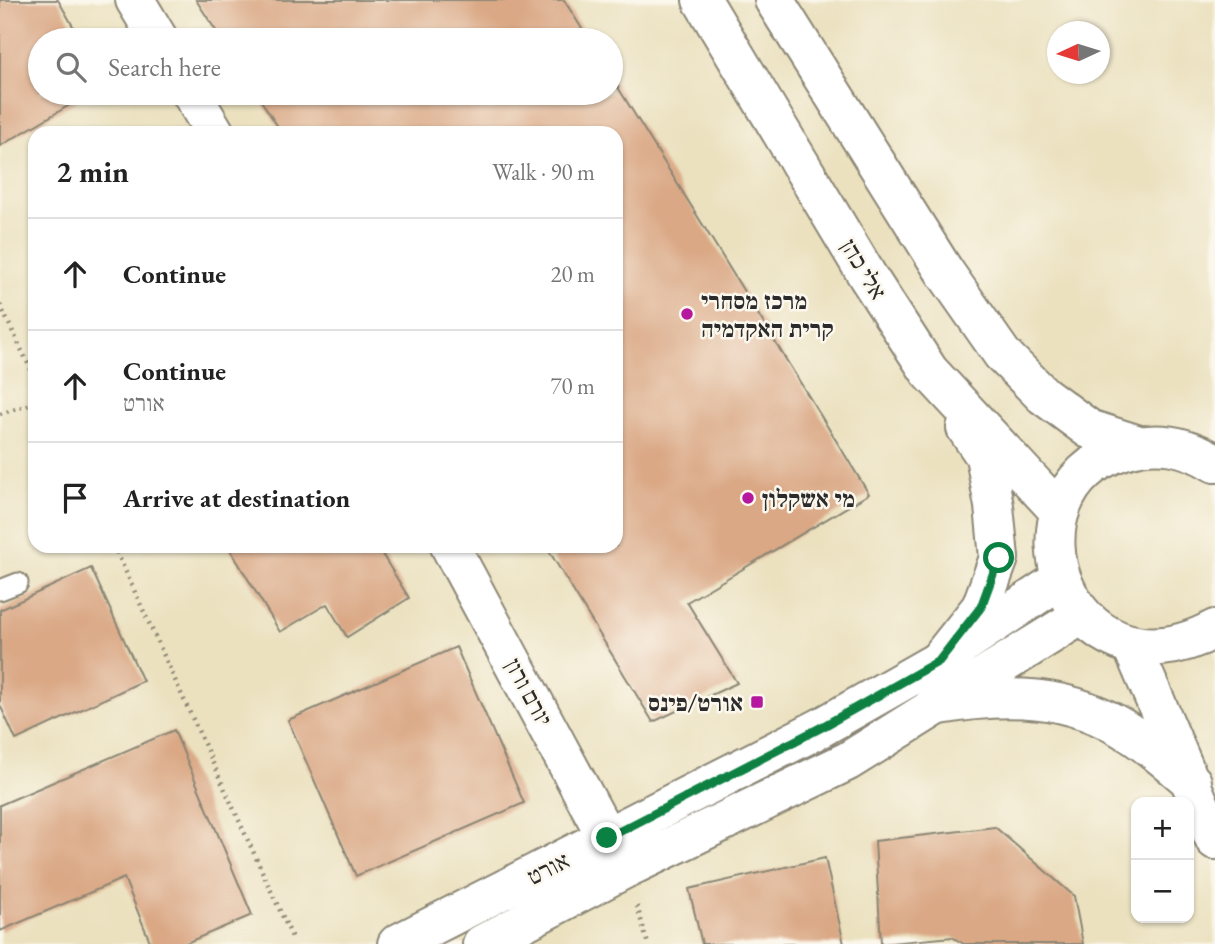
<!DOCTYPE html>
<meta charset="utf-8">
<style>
:root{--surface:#fff;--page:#f2f2f2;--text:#222;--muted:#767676;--line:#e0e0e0}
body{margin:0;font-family:"EB Garamond","Frank Ruhl Libre",serif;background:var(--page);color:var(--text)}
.controls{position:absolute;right:21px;bottom:21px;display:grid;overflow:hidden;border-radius:14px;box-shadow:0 2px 5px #0004}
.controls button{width:63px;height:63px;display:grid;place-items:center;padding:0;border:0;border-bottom:2px solid var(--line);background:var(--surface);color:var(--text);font:35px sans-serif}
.compass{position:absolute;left:1047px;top:21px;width:63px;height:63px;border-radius:50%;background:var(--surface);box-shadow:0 2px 5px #0004;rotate:266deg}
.stop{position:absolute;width:21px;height:21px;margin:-16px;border:5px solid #0b8043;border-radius:50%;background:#fff}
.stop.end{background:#0b8043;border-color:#fff;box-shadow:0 2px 7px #0008}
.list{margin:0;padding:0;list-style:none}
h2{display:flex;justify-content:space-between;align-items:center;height:91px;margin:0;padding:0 28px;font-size:30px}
h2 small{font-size:23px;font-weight:400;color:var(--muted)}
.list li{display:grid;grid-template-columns:46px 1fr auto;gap:21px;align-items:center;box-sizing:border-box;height:112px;padding:0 28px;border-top:2px solid var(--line)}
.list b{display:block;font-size:26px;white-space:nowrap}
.list p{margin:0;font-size:23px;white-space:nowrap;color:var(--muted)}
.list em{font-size:23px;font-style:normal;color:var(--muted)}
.icon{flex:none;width:38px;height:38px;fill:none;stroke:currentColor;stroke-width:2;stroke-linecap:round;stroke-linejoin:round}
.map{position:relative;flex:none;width:1215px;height:944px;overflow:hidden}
.search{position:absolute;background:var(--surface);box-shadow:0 2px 5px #0004;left:28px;top:28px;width:595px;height:77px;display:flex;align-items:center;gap:18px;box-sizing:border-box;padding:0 24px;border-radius:38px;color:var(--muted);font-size:26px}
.panel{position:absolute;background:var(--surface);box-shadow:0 2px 5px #0004;left:28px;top:126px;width:595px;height:427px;border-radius:21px}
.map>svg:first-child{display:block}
</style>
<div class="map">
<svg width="1215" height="944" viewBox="0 0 1215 944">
<rect width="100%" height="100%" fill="#fbf7ec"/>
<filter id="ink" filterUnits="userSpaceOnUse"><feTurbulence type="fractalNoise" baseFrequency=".0143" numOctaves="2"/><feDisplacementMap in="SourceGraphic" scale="14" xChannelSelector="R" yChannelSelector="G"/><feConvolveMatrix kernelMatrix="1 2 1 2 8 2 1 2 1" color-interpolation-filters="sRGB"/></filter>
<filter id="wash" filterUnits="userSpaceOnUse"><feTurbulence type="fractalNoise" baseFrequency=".00686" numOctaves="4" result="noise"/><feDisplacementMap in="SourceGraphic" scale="28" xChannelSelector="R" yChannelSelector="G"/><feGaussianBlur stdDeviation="1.57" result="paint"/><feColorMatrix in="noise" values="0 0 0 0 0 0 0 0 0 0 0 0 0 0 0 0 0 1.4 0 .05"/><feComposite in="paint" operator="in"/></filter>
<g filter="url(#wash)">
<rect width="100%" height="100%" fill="#ebe1bf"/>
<g id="blocks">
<path fill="#daa885" d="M 0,0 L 58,0 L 81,40 L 40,40 L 40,93 L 90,93 L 0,146 Z
M 196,0 L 564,0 L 589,40 L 222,40 Z
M 611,76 L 869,494 L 687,602 L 737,683 L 653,722 L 546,546 L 616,546 L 616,133 L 282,133 L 256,93 L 611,93 Z
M 228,546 L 377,546 L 409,598 L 347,637 L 327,604 L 280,632 Z
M 91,568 L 143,681 L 16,740 L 0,705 L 0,610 Z
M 456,647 L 524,803 L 356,876 L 288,720 Z
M 174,730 L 252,915 L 184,944 L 151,944 L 124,878 L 0,931 L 0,805 Z
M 995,827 L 1074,896 L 1083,944 L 964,944 L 952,937 L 881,944 L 875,841 Z
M 825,858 L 844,944 L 702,944 L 689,889 Z"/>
</g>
</g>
<g filter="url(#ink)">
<use href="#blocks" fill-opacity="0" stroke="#8b8675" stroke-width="2"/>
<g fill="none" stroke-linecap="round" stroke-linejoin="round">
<g stroke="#8b8675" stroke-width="23">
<path id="service" d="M 0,590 L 18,583"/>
</g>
<g stroke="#8b8675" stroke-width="42">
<path id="minor" d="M 135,0 L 159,40
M 191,93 L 215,133
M 450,546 L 607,838
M 397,944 L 822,727 L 938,661 L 1061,579
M 482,944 L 625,869 L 848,761 L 1082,615"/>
</g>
<g stroke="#8b8675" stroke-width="42">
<path id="tertiary" d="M 702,0 L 868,277 L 929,371 L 1060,512
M 774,0 L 944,271 L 1002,354 L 1043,395 L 1089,429 L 1139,445
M 1215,463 C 1186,445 1157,439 1124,450 C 992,491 1066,709 1215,629
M 1131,644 L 1215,840
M 938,661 L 981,607 L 999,558 L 994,506 L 985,456 L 966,428
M 933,706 C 1005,693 1070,692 1133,735 C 1154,749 1173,766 1192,782"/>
</g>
<path stroke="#8b8675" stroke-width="4.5" stroke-dasharray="2 5" stroke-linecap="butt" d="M 0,305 L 35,378
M 0,414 L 35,403
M 114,546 L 292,937
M 637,906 L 648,944"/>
<use href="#service" stroke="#fff" stroke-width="19"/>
<use href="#minor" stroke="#fff" stroke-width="38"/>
<use href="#tertiary" stroke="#fff" stroke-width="38"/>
</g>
</g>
<g fill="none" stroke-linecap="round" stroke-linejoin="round" filter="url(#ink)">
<path stroke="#0b8043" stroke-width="9" d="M 607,838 L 822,727 L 939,661 L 981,607 L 999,558"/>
</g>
<g fill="#b5179e" stroke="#fbf7ec" stroke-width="2.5">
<circle cx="687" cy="314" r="7"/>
<circle cx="748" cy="498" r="7"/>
<rect x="750" y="695" width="14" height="14" rx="3.5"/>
</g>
<g text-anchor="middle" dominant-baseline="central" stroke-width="5" stroke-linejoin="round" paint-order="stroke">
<g font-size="24" fill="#2b2b2b" stroke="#fbf7ec">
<text transform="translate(864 269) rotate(59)">אלי כהן</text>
<text transform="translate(529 692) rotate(62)">יורם ורון</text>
<text transform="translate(548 868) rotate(-27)">אורט</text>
</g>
<g font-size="24" font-weight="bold" fill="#2b2b2b" stroke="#fbf7ec" text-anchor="start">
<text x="701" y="300">מרכז מסחרי<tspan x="701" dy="28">קרית האקדמיה</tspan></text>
<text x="762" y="498">מי אשקלון</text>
<text x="743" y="702" text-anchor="end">אורט/פינס</text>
</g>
</g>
</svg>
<div class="controls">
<button>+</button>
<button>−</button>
</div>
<svg class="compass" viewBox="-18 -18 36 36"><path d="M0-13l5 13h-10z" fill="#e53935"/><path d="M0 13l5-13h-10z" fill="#767676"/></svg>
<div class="stop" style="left:999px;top:558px"></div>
<div class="stop end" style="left:607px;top:838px"></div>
<div class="search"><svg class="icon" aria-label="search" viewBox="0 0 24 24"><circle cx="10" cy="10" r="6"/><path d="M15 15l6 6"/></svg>Search here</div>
<section class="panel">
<h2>2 min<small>Walk · 90 m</small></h2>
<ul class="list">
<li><svg class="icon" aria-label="ahead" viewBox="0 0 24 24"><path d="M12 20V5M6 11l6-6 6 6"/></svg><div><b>Continue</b></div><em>20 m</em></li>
<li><svg class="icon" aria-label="ahead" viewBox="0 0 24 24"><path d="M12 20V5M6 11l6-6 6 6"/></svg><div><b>Continue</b><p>אורט</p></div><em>70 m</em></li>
<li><svg class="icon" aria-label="arrive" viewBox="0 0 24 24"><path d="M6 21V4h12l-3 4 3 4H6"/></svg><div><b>Arrive at destination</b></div></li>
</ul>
</section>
</div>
